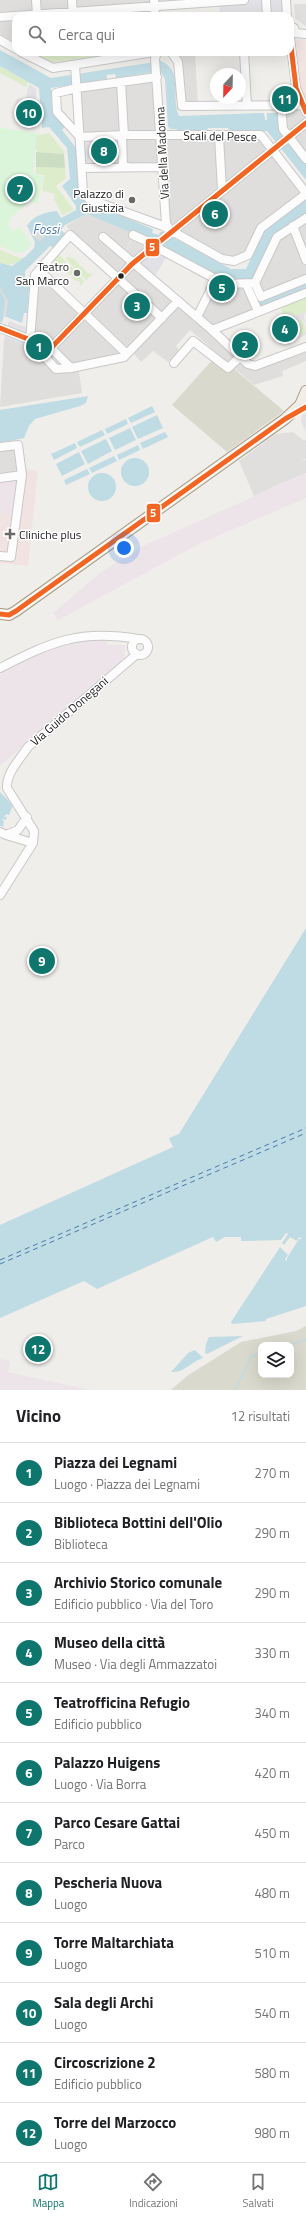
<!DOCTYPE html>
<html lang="it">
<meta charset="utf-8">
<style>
:root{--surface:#fff;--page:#f2f2f2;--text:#202124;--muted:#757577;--line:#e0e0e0;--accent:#0f766e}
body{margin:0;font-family:"Titillium Web",sans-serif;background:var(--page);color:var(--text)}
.controls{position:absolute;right:12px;bottom:12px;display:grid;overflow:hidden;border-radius:8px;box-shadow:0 4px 16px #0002}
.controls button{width:36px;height:36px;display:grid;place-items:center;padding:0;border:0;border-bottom:1px solid var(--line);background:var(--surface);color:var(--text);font:20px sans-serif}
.compass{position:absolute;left:210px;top:68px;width:36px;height:36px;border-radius:50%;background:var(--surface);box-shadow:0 4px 16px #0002;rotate:202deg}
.you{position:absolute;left:124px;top:548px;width:14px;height:14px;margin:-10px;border:3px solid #fff;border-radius:50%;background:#1a73e8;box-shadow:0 0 0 6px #1a73e833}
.badge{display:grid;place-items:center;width:26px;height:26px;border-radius:50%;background:var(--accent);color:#fff;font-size:13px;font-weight:700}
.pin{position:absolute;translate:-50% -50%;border:2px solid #fff;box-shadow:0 1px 4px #0006}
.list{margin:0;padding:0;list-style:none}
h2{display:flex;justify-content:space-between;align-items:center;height:52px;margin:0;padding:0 16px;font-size:17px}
h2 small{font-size:13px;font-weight:400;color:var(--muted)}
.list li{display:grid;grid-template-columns:26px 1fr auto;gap:12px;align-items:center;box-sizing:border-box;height:60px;padding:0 16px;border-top:1px solid var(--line)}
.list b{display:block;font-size:15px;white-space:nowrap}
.list p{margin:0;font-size:13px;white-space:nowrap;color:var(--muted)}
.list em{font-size:13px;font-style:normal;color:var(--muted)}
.icon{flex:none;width:22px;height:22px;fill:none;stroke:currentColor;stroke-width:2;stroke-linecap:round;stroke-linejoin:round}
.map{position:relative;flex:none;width:306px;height:1390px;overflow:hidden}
.search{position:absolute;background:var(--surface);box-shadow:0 4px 16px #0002;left:12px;right:12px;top:12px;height:44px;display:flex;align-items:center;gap:10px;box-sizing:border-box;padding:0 14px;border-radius:12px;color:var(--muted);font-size:15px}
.sheet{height:772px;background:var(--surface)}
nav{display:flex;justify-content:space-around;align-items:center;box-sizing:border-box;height:56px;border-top:1px solid var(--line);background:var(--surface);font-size:11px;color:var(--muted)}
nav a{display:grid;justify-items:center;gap:2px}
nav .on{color:var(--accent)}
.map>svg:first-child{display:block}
</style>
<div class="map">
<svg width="306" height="1390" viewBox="0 0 306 1390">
<rect width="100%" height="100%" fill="#f0eeeb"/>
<path fill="#dfdedc" d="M 0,0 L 225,0 L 153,5 L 153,16 L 16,16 L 16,43 L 0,34 Z
M 195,54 L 198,104 L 183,103 L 180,55 Z
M 156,78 L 160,135 L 260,136 L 305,194 L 248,253 L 229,259 L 168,225 L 165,170 L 126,169 L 125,134 L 82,133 L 80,89 Z
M 283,106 L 303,106 L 306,114 L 306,119 L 289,133 L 284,128 Z
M 306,125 L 306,154 L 291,136 Z
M 87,214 L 133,233 L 123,257 L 197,320 L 216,281 L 246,285 L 256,311 L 210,330 L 250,368 L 306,347 L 306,361 L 282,371 L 283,376 L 254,385 L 190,330 L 176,346 L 179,350 L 168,362 L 153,351 L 141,362 L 130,349 L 124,356 L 78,365 L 82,393 L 0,407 L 4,340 L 9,321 L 32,330 L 37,274 L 86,316 L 121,277 L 66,226 Z
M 306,220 L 306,276 L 262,294 L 257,284 L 278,239 Z
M 17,447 L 21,472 L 0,475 L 0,449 Z"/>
<path fill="#f1e3e1" d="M 306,39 L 306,104 L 299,88 L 296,40 Z
M 25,469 L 38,471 L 28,566 L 0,563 L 0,513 L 19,515 Z"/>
<path fill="#ede4e9" d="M 306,473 L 306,498 L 199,544 L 58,620 L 53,613 L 101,572 L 141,547 Z
M 20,476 L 15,515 L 0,513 L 0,479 Z
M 106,639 L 107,645 L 125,645 L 124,659 L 0,766 L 0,673 L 61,645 L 82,640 Z
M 0,1359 L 11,1361 L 8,1372 L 90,1390 L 0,1390 Z"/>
<path fill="#d9d9cd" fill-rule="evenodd" d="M 220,357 L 284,411 L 227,452 L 172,405 L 214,358 Z
M 306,1326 L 306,1390 L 171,1390 L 187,1376 L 241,1342 L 296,1331 ZM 261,1345 L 291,1345 L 291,1375 L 261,1375 Z"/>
<path fill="#ddeccb" d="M 30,52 L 129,52 L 53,62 Z
M 0,66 L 28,82 L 26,87 L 0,73 Z
M 16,131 L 38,135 L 49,133 L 65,152 L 64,154 L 37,152 L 37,149 L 15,147 Z
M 36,167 L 65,168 L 66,178 L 56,186 L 74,210 L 62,215 L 54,199 L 55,194 L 42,191 L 44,175 L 36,174 Z
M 0,250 L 20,258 L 25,257 C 15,264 11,267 0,263 Z
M 57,252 L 66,262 L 63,266 L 65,268 L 68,269 L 71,266 L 84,281 L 81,286 L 79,285 L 80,282 L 72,279 L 73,276 L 66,273 L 67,270 L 60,267 L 60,264 L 52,261 L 48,271 L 43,267 Z
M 66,257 L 73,258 L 88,273 L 93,274 L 86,280 L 66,259 Z
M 306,295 L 306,312 L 292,317 L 290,313 L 283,315 L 280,305 Z
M 303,319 L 306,333 L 300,336 L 294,322 Z"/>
<path fill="#cbdec1" d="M 36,152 L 64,154 L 65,168 L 36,167 Z"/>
<path fill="#daf5da" d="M 0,128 L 37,133 L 33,173 L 43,177 L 38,204 L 30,201 L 10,218 L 8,226 L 13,232 L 19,227 L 32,244 L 25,252 L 16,253 L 0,246 Z"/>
<path fill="#e0dfde" d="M 294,4 L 306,4 L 306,26 L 295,18 Z
M 127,128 L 155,128 L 155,131 L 127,131 Z
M 132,238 L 150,246 L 133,260 L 125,254 Z
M 293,432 L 304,441 L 306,440 L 306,459 L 300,462 L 306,460 L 306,473 L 280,484 L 279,482 L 280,484 L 254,496 L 239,461 L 275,434 Z"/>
<path fill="#e2e1e5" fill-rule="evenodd" d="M 237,0 L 282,0 L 283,16 L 220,16 L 219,1 Z
M 29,84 L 36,89 L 36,101 L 23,103 L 21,109 L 15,108 L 16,99 L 26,98 Z
M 83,132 L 123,132 L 126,137 L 127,167 L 85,166 ZM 89,145 L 119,145 L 119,157 L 107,157 L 106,164 L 89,164 Z
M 132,236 L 170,251 L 152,281 L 123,257 ZM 132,238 L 150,246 L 133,260 L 126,254 Z
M 290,312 L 292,317 L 306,312 L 304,315 L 306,327 L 303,319 L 294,322 L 300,335 L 306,333 L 306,335 L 293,340 L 283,315 Z
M 11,322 L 30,330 L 71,368 L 55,373 L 28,346 L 5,338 Z
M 306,412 L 306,433 L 301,421 L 302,415 Z"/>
<path fill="#bfdbe3" d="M 0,50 L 51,78 L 161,61 C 185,72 170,97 179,116 L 264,113 L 265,120 L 267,120 L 267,113 L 279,113 L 280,130 L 306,163 L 306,180 L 267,131 L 229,131 L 228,128 L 208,128 L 207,131 L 177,131 L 177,129 L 170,129 L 168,126 L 165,79 L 160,71 L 116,78 L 115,74 L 107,75 L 107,79 L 51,88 L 52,112 L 65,127 L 62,130 L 76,148 L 79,193 L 85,201 L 153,229 L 152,233 L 159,235 L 160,232 L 163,232 L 231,269 L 246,269 L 265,228 L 306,198 L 306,213 L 274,235 L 254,279 L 257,296 L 306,281 L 306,289 L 261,307 L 255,300 L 250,287 L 229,281 L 151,241 L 87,214 L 65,225 L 61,230 L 67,235 L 54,249 L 50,246 L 25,271 L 25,285 L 29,286 L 27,313 L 24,313 L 22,323 L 4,316 L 2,323 L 0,322 L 0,263 L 12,266 L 25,257 L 34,248 L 35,242 L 27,226 C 33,216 45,212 57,211 L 61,218 L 76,210 L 76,206 L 62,186 L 70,179 L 67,148 L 49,127 L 42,128 L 39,88 L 0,66 Z
M 88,396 L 86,403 L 80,406 L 35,419 L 29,426 L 24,438 L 0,443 L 0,410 Z
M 152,406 L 155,412 L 131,423 L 128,418 Z
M 157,415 L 163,428 L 138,439 L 132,427 Z
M 126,419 L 128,424 L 107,434 L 105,429 Z
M 130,428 L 136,440 L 115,450 L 109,438 Z
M 102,430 L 105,435 L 80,447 L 77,442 Z
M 165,432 L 168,437 L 143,449 L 140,443 Z
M 106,439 L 112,451 L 88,464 L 81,451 Z
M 75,443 L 77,448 L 54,460 L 51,454 Z
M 138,445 L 140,450 L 119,460 L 117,455 Z
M 79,452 L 85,464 L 62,476 L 56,464 Z
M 114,456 L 117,461 L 92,473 L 89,468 Z
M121 472a14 14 0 1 1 28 0a14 14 0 1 1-28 0Z
M 87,469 L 90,474 L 66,485 L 64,480 Z
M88 487a14 14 0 1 1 28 0a14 14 0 1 1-28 0Z
M 0,792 L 13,805 L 9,815 L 6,814 L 4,817 L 7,817 L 6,820 L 3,819 L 1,821 L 4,820 L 3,827 L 0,826 Z
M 306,928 L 306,1306 L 266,1319 L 266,1321 L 232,1324 L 231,1322 L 280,1247 L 288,1255 L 285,1259 L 287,1261 L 287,1258 L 299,1239 L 302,1239 L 299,1237 L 297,1241 L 290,1237 L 284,1245 L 282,1243 L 288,1234 L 286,1233 L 281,1240 L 241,1241 L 241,1237 L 225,1237 L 216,1242 L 213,1237 L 97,1289 L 84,1281 L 0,1318 L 0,1225 L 173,1147 L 169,1138 L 179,1134 Z
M 243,1336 L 207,1354 L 205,1353 L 206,1344 L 209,1337 Z
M 195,1350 L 203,1358 C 190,1362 185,1373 171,1372 L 188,1353 Z"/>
<path fill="#dedddd" d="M 35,231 L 40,231 L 45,236 L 40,242 L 31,234 Z
M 0,287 L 8,301 L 6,317 L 3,316 L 5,300 L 0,291 Z"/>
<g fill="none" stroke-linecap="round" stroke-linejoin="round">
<path stroke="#bfdbe3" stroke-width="1.5" d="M 289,1345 L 306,1340
M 235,1390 L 251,1357 L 261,1352"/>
<path stroke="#4a7aab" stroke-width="1" stroke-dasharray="5 4" stroke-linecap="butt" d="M 0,1260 L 306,1128
M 0,1264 L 306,1133"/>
<g stroke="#c9c8c7" stroke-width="10">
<path id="minor" d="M 36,0 L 37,14
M 72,0 L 73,16
M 154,0 L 155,16
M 266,0 L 267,16
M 286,0 L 287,16
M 0,17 L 244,0
M 290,26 L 294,28 L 296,33
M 296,33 L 306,34
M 290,38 L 296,88 L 306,112
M 0,40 L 16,49
M 21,52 L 53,68 L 154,52
M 157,52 L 155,59 L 166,224 L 171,231
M 171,52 L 178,62 L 182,106 L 303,105
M 244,52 L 247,106
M 75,65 L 83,192 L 89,199 L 163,226 L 222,259 L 234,261 L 248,255 L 261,228 L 306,194
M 121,82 L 124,135
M 281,105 L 283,129 L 306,159
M 122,136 L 123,166 L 128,167
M 219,136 L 222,190
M 80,137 L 124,135 L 261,135 L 306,193
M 80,137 L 57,112 L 56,93 L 77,88 L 157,77
M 82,168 L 163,167
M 293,226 L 306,260
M 133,235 L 155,245
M 103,237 L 212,330 L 248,364 L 255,366 L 306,347
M 154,246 L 225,284 L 255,283
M 39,270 L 127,354
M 255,283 L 277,237 L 306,218
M 255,283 L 261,297 L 306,279
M 246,284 L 258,311
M 197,317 L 216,279
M 0,328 L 51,348 L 71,368
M 212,330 L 306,293
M 30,341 L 35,275 L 70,235 L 162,318
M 30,341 L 56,369 L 71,368 L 124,357 L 178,301
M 42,354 L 51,348 L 132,264 L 306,123
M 174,363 L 193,341 L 228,368 L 240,357
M 0,447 L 18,445 L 22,475 L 11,557 L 0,556
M 0,478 L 22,475
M132 647a8 8 0 1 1 16 0a8 8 0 1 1-16 0Z
M 0,668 C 51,642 79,629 138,639
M 0,832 L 6,835 L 18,830 L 27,817
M 6,835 L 33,843
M 0,895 L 33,843 L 34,831 L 7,788 C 6,773 20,759 28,747 L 137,654"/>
</g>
<g stroke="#a79c86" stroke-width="12">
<path id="major" d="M 0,614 L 9,615 L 16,611 L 285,419 L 300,405 L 306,391"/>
</g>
<use href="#minor" stroke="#fdfcfc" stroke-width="8"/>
<use href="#major" stroke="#f3ede7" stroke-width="10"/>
<g stroke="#fff" stroke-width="8">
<path id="bus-1" d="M 290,38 L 296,88 L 306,112
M 0,328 L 51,348 L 132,264 L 306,123
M 0,614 L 9,615 L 16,611 L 285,419 L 306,407"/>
</g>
<use href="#bus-1" stroke="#f26522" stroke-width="5"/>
</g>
<g fill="#6a6968" stroke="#fff" stroke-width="1.5">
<circle cx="132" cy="200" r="4"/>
<circle cx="77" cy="273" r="4"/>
<path d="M8 528h4v4h4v4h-4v4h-4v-4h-4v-4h4z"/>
</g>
<circle fill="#222" stroke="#fff" stroke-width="1.5" cx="121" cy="276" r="3.5"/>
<g text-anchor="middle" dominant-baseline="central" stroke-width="3" stroke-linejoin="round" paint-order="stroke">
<g font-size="12" fill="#222" stroke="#fff">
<text transform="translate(220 136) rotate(1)">Scali del Pesce</text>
<text transform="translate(162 153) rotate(-93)">Via della Madonna</text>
<text transform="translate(69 711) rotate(-41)">Via Guido Donegani</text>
</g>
<g font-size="12" fill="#222" stroke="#fff" text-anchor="end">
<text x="124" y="193">Palazzo di<tspan x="124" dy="14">Giustizia</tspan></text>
<text x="69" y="266">Teatro<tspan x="69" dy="14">San Marco</tspan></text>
<text x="19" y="534" text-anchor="start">Cliniche plus</text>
</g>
<g font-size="13" font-style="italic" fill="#4a7aab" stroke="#fff">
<text x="46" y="229">Fossi</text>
</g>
</g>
<g stroke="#fff" stroke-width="1.5">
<rect x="145" y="238" width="15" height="19" rx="4" fill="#f26522"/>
<rect x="146" y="503" width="15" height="20" rx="4" fill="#f26522"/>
</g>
<g font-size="11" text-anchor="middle" font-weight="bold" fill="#fff">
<text x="152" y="251">5</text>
<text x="153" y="517">5</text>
</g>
</svg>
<div class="controls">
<button><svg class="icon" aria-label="layers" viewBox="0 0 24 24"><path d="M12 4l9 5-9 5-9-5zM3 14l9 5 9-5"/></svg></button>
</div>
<svg class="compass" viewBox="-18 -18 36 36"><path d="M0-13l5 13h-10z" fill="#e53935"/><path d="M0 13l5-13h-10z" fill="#757577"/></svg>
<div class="you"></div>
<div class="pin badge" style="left:39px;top:347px">1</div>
<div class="pin badge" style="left:245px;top:345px">2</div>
<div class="pin badge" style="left:137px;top:306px">3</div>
<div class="pin badge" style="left:285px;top:329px">4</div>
<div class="pin badge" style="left:222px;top:288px">5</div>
<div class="pin badge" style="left:215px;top:214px">6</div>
<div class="pin badge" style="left:20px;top:189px">7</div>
<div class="pin badge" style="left:104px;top:151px">8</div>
<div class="pin badge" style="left:42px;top:961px">9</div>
<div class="pin badge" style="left:29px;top:113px">10</div>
<div class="pin badge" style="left:285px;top:99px">11</div>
<div class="pin badge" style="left:38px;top:1349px">12</div>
<div class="search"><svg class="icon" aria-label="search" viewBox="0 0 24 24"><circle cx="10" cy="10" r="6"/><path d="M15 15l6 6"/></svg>Cerca qui</div>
</div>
<section class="sheet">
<h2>Vicino<small>12 risultati</small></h2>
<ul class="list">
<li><span class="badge">1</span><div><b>Piazza dei Legnami</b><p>Luogo · Piazza dei Legnami</p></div><em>270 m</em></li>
<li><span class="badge">2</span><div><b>Biblioteca Bottini dell'Olio</b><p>Biblioteca</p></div><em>290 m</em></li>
<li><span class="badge">3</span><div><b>Archivio Storico comunale</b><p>Edificio pubblico · Via del Toro</p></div><em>290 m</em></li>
<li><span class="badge">4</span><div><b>Museo della città</b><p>Museo · Via degli Ammazzatoi</p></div><em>330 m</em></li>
<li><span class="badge">5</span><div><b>Teatrofficina Refugio</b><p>Edificio pubblico</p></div><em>340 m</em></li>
<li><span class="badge">6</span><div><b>Palazzo Huigens</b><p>Luogo · Via Borra</p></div><em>420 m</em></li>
<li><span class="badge">7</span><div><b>Parco Cesare Gattai</b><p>Parco</p></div><em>450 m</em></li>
<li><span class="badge">8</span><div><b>Pescheria Nuova</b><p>Luogo</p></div><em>480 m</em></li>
<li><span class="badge">9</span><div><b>Torre Maltarchiata</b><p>Luogo</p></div><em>510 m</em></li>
<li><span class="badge">10</span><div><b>Sala degli Archi</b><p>Luogo</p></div><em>540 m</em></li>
<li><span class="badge">11</span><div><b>Circoscrizione 2</b><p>Edificio pubblico</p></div><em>580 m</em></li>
<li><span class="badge">12</span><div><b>Torre del Marzocco</b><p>Luogo</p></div><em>980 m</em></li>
</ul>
</section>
<nav>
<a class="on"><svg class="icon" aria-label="map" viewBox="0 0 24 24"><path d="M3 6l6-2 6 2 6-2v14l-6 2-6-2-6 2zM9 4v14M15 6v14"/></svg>Mappa</a>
<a><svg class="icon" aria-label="directions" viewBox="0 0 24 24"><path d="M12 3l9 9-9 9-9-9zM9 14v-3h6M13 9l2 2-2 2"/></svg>Indicazioni</a>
<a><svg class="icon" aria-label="saved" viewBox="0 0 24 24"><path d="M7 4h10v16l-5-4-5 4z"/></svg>Salvati</a>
</nav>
